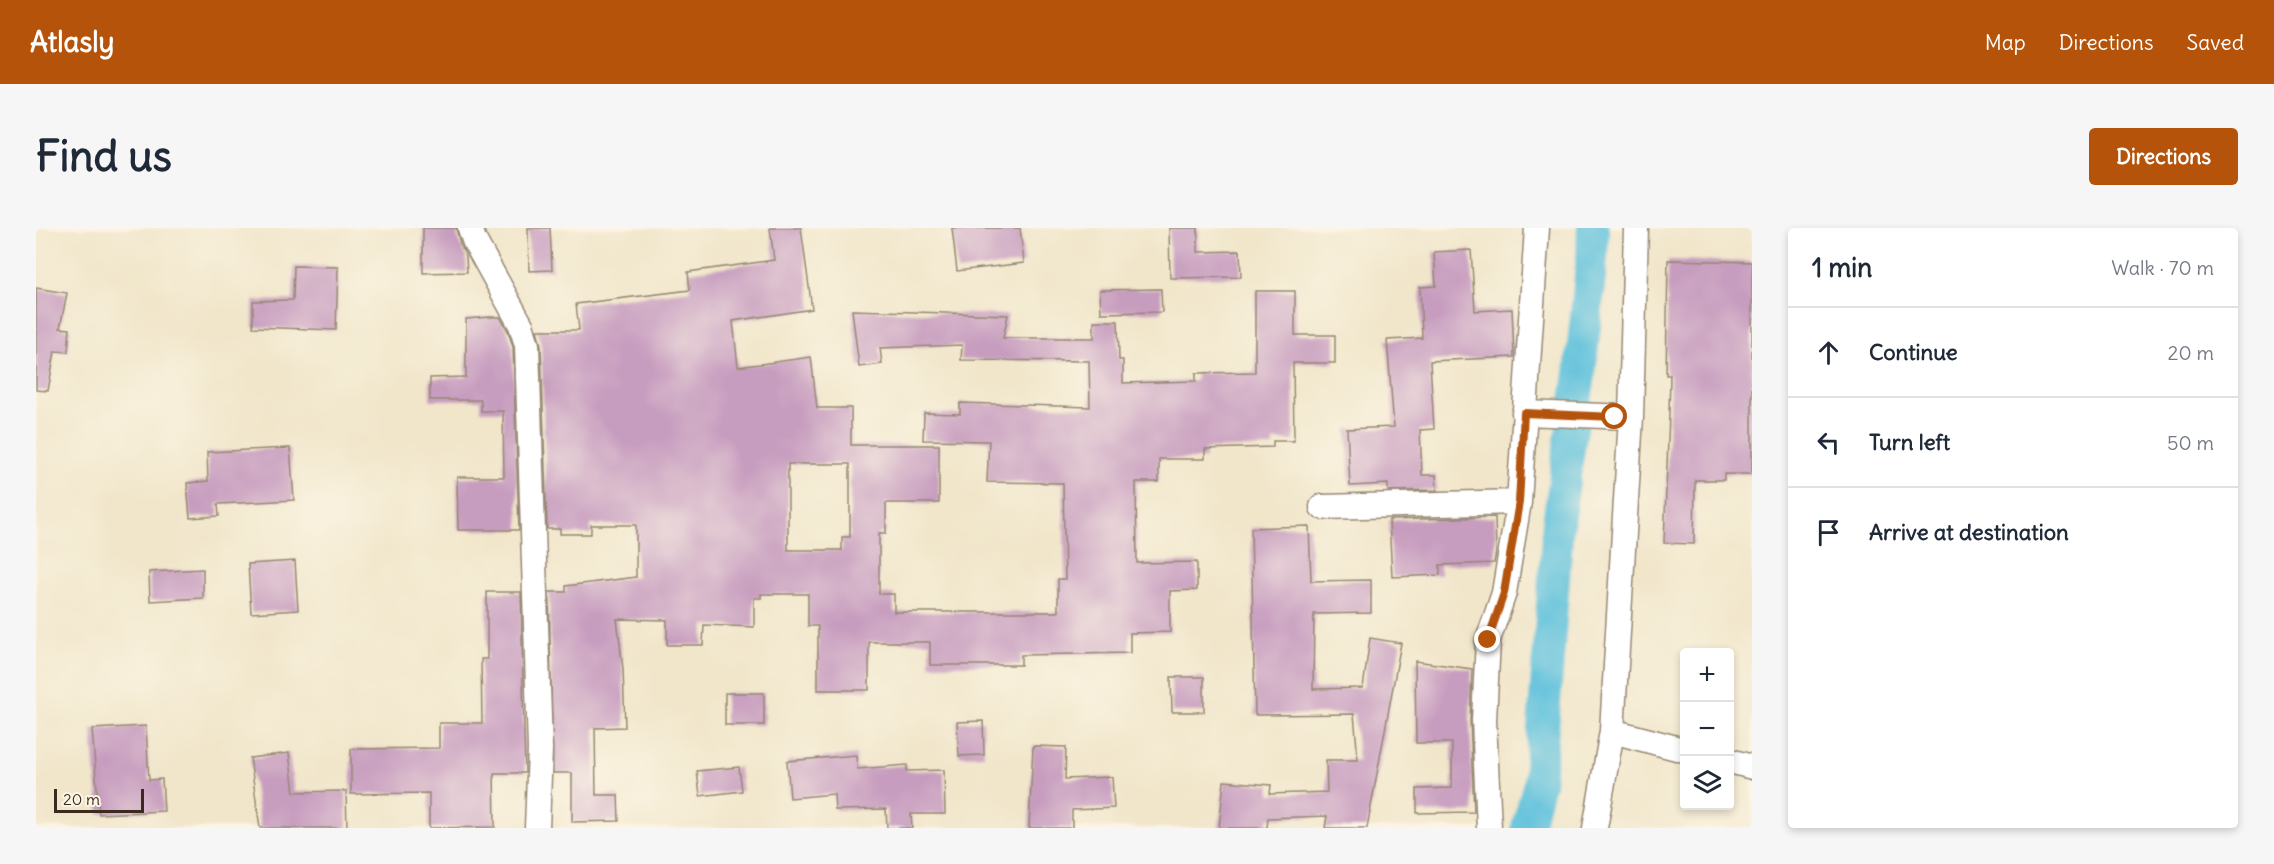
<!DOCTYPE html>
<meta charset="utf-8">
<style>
:root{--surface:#fff;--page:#f6f6f7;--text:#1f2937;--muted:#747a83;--line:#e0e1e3;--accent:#b45309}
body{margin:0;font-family:Delius,sans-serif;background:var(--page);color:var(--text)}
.controls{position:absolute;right:18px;bottom:18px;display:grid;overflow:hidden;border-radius:6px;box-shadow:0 3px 9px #0003}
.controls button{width:54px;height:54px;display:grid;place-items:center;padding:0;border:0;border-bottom:2px solid var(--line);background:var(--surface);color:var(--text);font:30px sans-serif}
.scale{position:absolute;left:18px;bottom:15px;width:90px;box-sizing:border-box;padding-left:6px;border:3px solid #3b2a1e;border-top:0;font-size:16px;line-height:21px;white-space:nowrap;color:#3b2a1e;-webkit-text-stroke:4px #fcf5e5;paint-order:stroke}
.stop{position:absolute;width:18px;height:18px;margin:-14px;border:4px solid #b45309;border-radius:50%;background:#fff}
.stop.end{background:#b45309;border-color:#fff;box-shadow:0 2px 6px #0008}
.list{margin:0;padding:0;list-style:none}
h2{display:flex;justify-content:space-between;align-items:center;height:78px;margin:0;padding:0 24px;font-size:26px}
h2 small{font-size:20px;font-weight:400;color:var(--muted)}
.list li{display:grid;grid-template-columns:39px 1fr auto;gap:18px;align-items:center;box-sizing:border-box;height:90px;padding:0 24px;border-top:2px solid var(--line)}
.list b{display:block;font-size:22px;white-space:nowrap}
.list em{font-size:20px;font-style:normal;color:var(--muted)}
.icon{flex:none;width:33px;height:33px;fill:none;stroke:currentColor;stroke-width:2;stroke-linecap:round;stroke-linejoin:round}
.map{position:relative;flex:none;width:1716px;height:600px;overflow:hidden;border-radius:6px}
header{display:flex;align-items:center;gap:36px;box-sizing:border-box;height:84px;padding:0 30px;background:var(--accent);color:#fff}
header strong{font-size:28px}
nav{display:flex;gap:33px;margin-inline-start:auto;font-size:21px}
.intro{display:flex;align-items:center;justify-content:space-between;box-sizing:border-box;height:144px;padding:0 36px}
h1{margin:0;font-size:42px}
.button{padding:15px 27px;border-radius:6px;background:var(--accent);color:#fff;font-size:21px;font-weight:700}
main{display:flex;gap:36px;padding:0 36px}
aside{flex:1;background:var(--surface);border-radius:6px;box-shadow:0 3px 9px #0003}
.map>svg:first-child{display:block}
</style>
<header>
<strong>Atlasly</strong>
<nav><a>Map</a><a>Directions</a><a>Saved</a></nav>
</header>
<div class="intro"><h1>Find us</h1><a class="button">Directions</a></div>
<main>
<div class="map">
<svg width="1716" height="600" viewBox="0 0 1716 600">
<rect width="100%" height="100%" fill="#fcf5e5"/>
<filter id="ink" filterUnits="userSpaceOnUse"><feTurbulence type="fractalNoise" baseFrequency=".0167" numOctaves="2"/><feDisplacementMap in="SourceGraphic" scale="12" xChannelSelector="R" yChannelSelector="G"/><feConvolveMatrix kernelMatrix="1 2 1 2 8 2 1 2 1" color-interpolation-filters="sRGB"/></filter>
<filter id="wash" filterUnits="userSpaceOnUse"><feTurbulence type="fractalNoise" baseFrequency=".008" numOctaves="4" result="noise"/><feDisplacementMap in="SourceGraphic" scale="24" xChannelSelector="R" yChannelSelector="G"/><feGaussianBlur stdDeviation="1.35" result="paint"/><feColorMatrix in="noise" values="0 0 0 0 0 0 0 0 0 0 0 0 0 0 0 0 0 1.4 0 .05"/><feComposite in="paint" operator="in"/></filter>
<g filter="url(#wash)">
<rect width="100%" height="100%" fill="#f1e6ca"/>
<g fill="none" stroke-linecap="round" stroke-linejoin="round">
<path stroke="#5ec1dc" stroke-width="32" d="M 1491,600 L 1503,555 L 1522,295 L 1544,146 L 1556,29 L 1557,0"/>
</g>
<g id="blocks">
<path fill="#c79dbf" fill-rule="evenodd" d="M 387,0 L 420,0 L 424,16 L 430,28 L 431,44 L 387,45 Z
M 492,0 L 514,0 L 516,42 L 493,43 Z
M 734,0 L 765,0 L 776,81 L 697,93 L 702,139 L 775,129 L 781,180 L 815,180 L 815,217 L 903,217 L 903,275 L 850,275 L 850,305 L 843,305 L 843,366 L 858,366 L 858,384 L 1022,384 L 1022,351 L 1029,351 L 1027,255 L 951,254 L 953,213 L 887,212 L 888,185 L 924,186 L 924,175 L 1054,179 L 1053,133 L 925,132 L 926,117 L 844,120 L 846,136 L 823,139 L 816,82 L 972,87 L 967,110 L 1058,110 L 1058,93 L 1082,93 L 1083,132 L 1087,132 L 1087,155 L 1160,153 L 1160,145 L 1219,144 L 1219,63 L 1259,63 L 1259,107 L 1299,107 L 1299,135 L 1257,135 L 1258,213 L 1237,213 L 1237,219 L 1169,221 L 1169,231 L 1123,231 L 1123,254 L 1100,254 L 1101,335 L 1161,334 L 1161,362 L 1134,363 L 1134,404 L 1094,405 L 1094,425 L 985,427 L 985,437 L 894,437 L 894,414 L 833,414 L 833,462 L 782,462 L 782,398 L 772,398 L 772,366 L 725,366 L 725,370 L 718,370 L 718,399 L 668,397 L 667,417 L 631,417 L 631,392 L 581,391 L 587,441 L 589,499 L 559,500 L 560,567 L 582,567 L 583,593 L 536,594 L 536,545 L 517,545 L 513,364 L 530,364 L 530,358 L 600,349 L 600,297 L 555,297 L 555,306 L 524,306 L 524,301 L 511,301 L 505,117 L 501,102 L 543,102 L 540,76 L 654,62 L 652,44 L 738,32 ZM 752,236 L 814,236 L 814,309 L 806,309 L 806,322 L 752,322 Z
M 916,0 L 984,0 L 988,35 L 921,43 Z
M 1133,0 L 1162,0 L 1162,24 L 1204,23 L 1205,49 L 1134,50 Z
M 1435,22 L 1439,83 L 1476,81 L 1478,129 L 1394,133 L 1398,201 L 1384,202 L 1386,247 L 1400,247 L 1401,262 L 1352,263 L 1352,256 L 1314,258 L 1311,201 L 1358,199 L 1351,112 L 1386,110 L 1384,59 L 1400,58 L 1398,24 Z
M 1632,32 L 1716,34 L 1716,246 L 1688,246 L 1688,252 L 1659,252 L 1658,316 L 1628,315 L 1633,186 L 1634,147 L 1630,147 Z
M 258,38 L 302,39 L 300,102 L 217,99 L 217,73 L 257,72 Z
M 0,60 L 31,65 L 24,100 L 34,101 L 32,124 L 19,123 L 12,163 L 0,162 Z
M 1125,61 L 1126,84 L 1065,85 L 1064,62 Z
M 453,89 L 464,89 L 472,103 L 477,119 L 483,302 L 422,302 L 421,249 L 468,249 L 467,183 L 445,183 L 445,172 L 394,172 L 394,150 L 430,149 L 430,91 Z
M 254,220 L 258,272 L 182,276 L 183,288 L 154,290 L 151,255 L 172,253 L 171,224 Z
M 1459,289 L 1460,324 L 1458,335 L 1404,337 L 1404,347 L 1356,349 L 1353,292 Z
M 1273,298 L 1275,353 L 1335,352 L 1335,385 L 1278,386 L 1277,461 L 1327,460 L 1334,410 L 1365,415 L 1331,600 L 1289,600 L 1291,588 L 1232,590 L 1231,600 L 1183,600 L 1188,553 L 1235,557 L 1234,566 L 1291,564 L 1290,532 L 1322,532 L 1318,486 L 1219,487 L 1215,300 Z
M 259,333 L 262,382 L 215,385 L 212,336 Z
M 167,341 L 167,370 L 114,373 L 113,344 Z
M 451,364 L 485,364 L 489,545 L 458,545 L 459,599 L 393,600 L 393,565 L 315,566 L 315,521 L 403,520 L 403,495 L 446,495 L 445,431 L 451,431 Z
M 1379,433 L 1436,441 L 1434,493 L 1438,584 L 1381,585 L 1381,561 L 1416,560 L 1416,515 L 1380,515 Z
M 1135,449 L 1168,449 L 1168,484 L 1136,484 Z
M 689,465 L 728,465 L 728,497 L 689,497 Z
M 947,493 L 948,527 L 923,528 L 921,494 Z
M 110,498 L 113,552 L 126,551 L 128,583 L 63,586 L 56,501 Z
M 997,518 L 1030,519 L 1029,551 L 1076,549 L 1078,580 L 1036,582 L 1036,600 L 993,600 Z
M 253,525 L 258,564 L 310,563 L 311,600 L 224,600 L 214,530 Z
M 820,527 L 821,541 L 871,537 L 871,543 L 908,542 L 909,586 L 875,586 L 876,600 L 851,600 L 850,581 L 799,582 L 798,566 L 754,570 L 751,533 Z
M 703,539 L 706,563 L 664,568 L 661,543 Z"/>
</g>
</g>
<g filter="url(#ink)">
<use href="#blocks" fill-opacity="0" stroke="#968874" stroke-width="1.5"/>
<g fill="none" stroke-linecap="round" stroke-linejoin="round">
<g stroke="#968874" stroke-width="27">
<path id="minor" d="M 434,0 L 438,12 L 485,97 L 491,117 L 504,521 L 501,600
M 1488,185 L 1595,189
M 1286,279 L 1483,274
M 1576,503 L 1648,522
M 1694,533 L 1716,539
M 1453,600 L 1448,492 L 1452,412 L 1468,365 L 1483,274 L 1501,0
M 1559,600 L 1576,503 L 1595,189 L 1600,0"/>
</g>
<use href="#minor" stroke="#fff" stroke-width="24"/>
</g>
</g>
<g fill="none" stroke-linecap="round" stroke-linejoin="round" filter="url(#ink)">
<path stroke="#b45309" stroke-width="8" d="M 1452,412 L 1468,365 L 1483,274 L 1488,185 L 1579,189"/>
</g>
</svg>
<div class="controls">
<button>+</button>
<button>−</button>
<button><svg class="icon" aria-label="layers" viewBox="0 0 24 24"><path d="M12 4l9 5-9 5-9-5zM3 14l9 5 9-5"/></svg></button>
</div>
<div class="scale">20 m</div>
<div class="stop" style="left:1579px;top:189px"></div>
<div class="stop end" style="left:1452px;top:412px"></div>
</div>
<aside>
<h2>1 min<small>Walk · 70 m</small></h2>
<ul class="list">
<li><svg class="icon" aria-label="ahead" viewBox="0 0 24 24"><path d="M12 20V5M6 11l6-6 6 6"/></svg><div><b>Continue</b></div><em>20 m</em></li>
<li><svg class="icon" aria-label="left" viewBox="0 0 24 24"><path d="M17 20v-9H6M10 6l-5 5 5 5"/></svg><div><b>Turn left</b></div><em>50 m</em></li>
<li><svg class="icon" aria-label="arrive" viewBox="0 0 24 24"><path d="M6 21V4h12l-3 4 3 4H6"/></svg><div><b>Arrive at destination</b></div></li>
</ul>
</aside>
</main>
